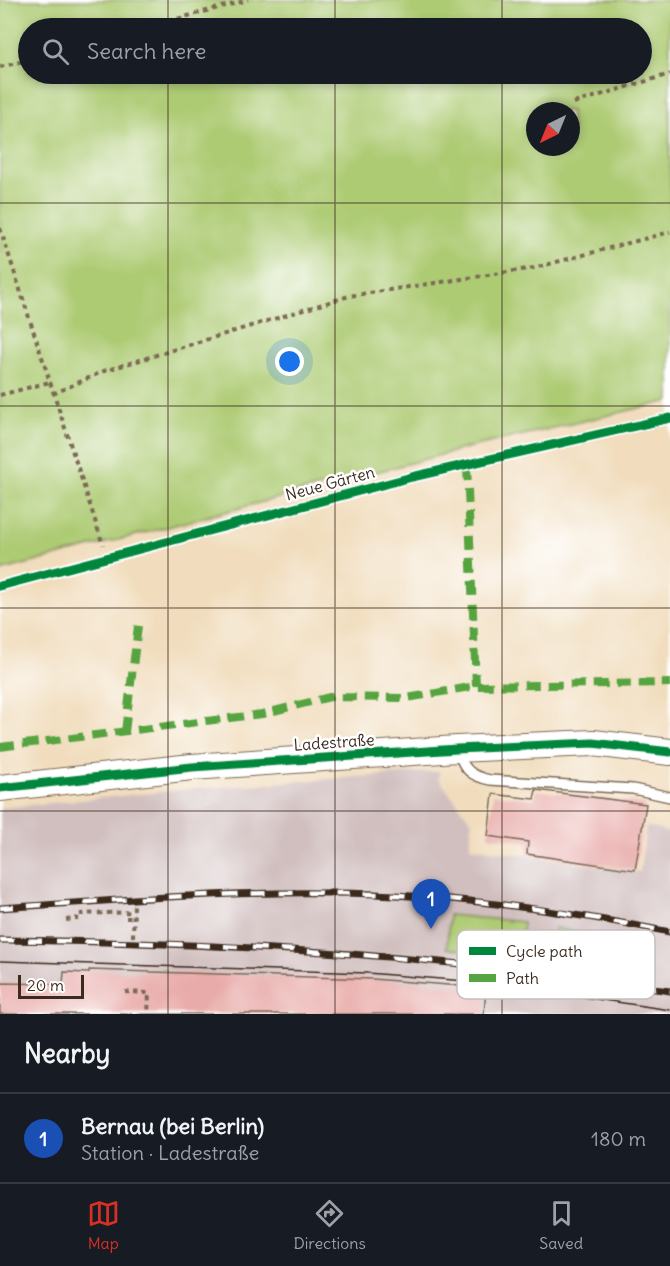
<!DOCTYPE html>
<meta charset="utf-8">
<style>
:root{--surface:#171b24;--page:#242831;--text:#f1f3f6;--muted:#9ea1a6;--line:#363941;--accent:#d93025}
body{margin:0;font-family:Delius,sans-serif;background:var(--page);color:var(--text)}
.compass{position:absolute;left:526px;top:102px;width:54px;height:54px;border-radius:50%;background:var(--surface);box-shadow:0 3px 9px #0003;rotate:223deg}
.scale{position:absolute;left:18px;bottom:15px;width:66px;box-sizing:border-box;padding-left:6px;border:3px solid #3b2a1e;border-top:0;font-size:16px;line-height:21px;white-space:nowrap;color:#3b2a1e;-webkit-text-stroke:4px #fff;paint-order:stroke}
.you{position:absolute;left:290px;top:362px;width:21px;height:21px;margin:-15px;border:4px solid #fff;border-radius:50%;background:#1a73e8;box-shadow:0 0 0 9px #1a73e833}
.badge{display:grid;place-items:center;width:39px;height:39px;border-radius:50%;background:var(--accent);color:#fff;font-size:20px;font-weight:700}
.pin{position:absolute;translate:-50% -50px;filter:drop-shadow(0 2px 3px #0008)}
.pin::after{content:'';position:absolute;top:32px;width:21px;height:18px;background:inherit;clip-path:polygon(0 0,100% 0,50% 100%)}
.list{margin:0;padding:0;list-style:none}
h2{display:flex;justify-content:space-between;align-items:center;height:78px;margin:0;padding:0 24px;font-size:26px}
h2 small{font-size:20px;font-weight:400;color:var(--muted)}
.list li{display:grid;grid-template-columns:39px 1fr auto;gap:18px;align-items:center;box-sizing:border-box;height:90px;padding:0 24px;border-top:2px solid var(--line)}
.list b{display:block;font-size:22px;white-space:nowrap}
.list p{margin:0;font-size:20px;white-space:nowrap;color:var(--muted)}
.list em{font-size:20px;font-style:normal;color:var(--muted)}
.icon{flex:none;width:33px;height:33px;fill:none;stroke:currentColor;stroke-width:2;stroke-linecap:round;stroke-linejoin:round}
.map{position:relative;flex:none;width:670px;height:1014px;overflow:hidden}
.search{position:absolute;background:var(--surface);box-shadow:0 3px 9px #0003;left:18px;right:18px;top:18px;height:66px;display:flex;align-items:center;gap:15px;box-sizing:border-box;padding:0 21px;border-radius:33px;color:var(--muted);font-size:22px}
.sheet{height:168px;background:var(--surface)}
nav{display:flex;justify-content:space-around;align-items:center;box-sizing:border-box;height:84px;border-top:2px solid var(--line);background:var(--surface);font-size:16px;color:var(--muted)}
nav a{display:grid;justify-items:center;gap:3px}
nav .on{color:var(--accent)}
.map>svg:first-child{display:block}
</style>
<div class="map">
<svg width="670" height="1014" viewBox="0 0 670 1014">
<rect width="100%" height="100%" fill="#fff"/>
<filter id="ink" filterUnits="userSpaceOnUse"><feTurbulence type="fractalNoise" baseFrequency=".0167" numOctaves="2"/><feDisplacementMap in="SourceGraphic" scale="12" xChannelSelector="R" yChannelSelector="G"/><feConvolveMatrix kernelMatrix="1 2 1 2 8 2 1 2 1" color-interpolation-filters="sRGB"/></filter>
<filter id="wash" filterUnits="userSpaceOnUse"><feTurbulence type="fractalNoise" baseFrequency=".008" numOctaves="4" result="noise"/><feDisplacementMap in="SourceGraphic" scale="24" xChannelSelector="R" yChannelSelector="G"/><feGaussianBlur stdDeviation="1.35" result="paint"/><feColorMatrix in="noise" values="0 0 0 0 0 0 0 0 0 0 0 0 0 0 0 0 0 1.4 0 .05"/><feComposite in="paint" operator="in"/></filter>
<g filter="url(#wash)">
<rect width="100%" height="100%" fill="#f1ddbd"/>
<path fill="#d1bfbf" d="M 440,771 L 438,778 L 472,822 L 470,847 L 640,872 L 646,826 L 670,833 L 670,1014 L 0,1014 L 0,808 L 180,790 Z"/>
<path fill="#adcb73" stroke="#747a48" stroke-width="1.5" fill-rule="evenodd" d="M 0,0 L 670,0 L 670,401 L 471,447 L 0,571 ZM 642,28 L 642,74 L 28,74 L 28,28 ZM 535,111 L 571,111 L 571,147 L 535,147 Z
M 449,915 L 523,922 L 519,956 L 447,948 Z
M 554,928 L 630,941 L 625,969 L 551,959 Z"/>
<g id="blocks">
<path fill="#e8aba9" d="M 536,790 L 646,804 L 635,870 L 527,854 L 528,842 L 488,836 L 493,794 L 534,799 Z
M 89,970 L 372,979 L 486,988 L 484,1014 L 0,1014 L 0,983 L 63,984 L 64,972 L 89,973 Z"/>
</g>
</g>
<g filter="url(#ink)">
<use href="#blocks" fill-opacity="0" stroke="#7b6956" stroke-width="1.5"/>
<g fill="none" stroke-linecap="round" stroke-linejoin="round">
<g stroke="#7b6956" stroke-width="12">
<path id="lane" d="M 0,586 L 412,477 L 670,418
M 458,751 C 464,770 471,776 490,780 L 633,789 L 670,797"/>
</g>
<g stroke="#7b6956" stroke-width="28">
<path id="secondary" d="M 0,788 L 192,767 L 457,749 L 593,743 L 670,752"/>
</g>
<path stroke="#7b6956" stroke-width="4" stroke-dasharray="4.5 4.5" stroke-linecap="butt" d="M 143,28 L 248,0
M 0,67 L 28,60
M 574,103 L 670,74
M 0,228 L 103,545
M 53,394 L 104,371 L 349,296 L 534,268 L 670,232
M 0,395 L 50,382
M 126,918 L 133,918
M 66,920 L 77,919 L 78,914 L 134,912
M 133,937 L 134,905
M 125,992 L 149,993 L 148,1014"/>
<use href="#lane" stroke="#fff" stroke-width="9"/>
<use href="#secondary" stroke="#fff" stroke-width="26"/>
<path stroke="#3b2a1e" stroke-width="1.5" d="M 0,961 L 367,973 L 490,983 L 670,1010"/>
<g stroke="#3b2a1e" stroke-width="7">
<path id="rail" d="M 0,908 C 131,899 264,888 395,895 C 488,900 579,914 670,932
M 0,940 C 147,942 294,947 440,962 C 517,969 593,981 670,991"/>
</g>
<use href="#rail" stroke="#fff" stroke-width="4.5" stroke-dasharray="14" stroke-linecap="butt"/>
<path stroke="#54a441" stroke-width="8" stroke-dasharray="15 8" stroke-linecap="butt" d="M 467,466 L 476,686
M 125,732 L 139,618
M 0,747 L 262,714 L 330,697 L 407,698 L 476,686 L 670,683"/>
<g stroke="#fff" stroke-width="13">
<path id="cycleway" d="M 0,586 L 412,477 L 670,418
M 0,788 L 192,767 L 457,749 L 593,743 L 670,752"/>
</g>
<use href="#cycleway" stroke="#00873e" stroke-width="9"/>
</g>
</g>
<path fill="none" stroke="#3b2a1e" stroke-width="1.5" stroke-opacity="0.55" d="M 168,0 L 168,28M 335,0 L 335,28M 502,0 L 502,28M 168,74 L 168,1014M 335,74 L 335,1014M 502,74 L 502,1014M 0,203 L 670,203M 0,406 L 670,406M 0,608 L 670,608M 0,811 L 670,811"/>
<g text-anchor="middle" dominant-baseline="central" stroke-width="5" stroke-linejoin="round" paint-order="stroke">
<g font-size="16" fill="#3b2a1e" stroke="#fff">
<text transform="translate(330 483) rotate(-15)">Neue Gärten</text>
<text transform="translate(334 742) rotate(-4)">Ladestraße</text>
</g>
</g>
<rect x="457" y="930" width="198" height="69" rx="9" fill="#fff" stroke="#c4bfbc" stroke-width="1.5"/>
<rect x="469" y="947" width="27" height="8" fill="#00873e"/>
<rect x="469" y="974" width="27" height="8" fill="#54a441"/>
<g font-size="16" fill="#3b2a1e">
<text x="506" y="957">Cycle path</text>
<text x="506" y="984">Path</text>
</g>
</svg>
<svg class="compass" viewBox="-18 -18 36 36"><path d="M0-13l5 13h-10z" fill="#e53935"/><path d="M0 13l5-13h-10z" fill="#9ea1a6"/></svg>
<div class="scale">20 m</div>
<div class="you"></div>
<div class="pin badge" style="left:431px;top:929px;background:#1a4fb4">1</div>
<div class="search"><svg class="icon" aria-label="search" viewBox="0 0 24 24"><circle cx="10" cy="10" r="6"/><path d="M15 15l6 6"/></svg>Search here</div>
</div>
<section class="sheet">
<h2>Nearby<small></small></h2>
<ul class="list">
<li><span class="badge" style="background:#1a4fb4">1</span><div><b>Bernau (bei Berlin)</b><p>Station · Ladestraße</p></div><em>180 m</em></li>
</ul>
</section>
<nav>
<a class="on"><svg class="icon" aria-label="map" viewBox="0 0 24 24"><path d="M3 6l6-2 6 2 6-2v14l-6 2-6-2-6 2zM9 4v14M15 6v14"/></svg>Map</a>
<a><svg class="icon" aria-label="directions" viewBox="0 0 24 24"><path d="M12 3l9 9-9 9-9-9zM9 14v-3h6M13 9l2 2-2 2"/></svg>Directions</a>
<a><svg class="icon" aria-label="saved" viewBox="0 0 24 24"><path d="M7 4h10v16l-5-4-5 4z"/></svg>Saved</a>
</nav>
